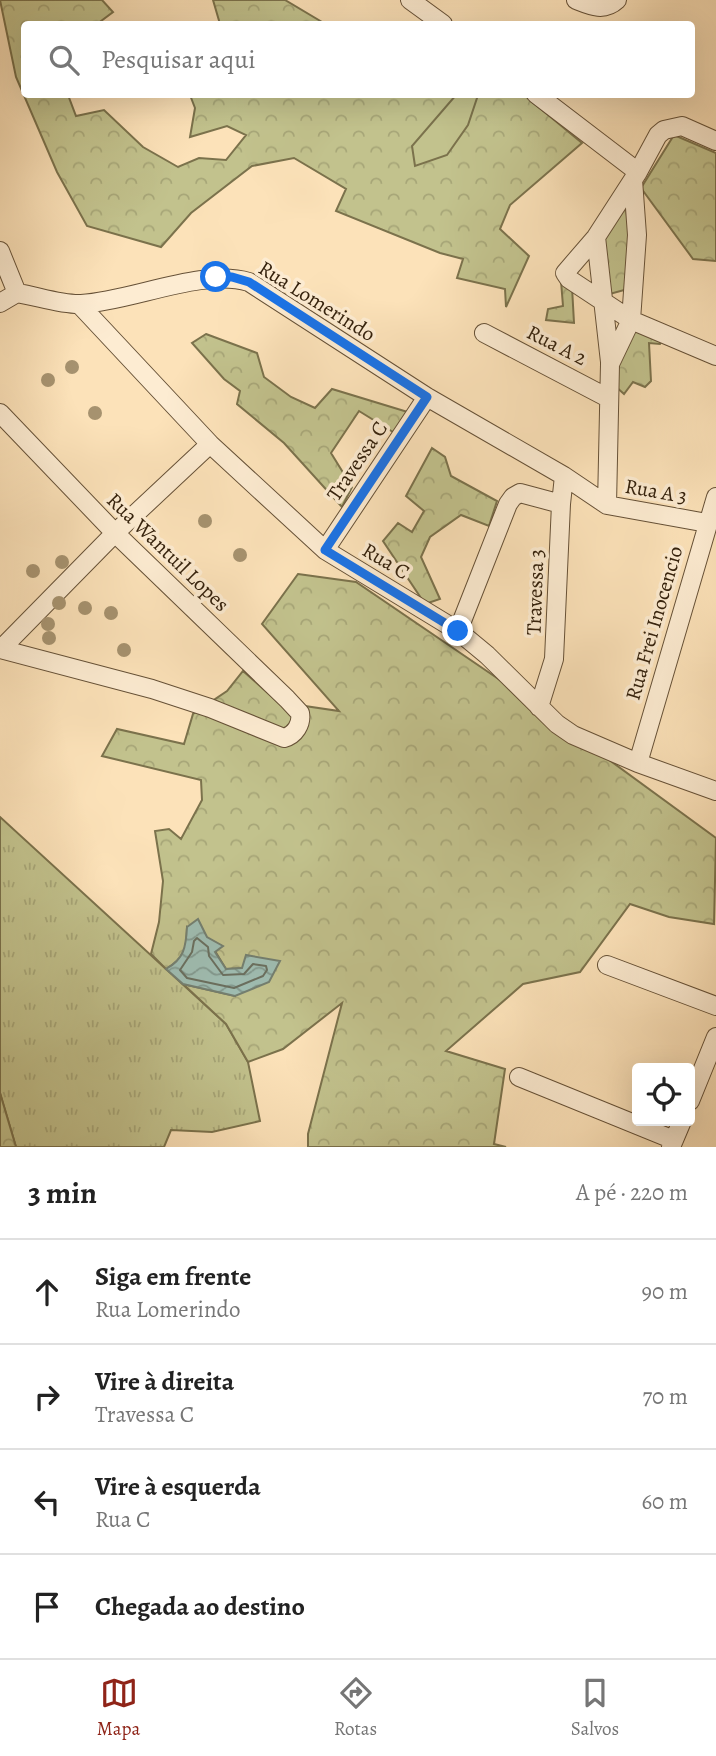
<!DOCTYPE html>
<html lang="pt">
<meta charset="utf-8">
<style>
:root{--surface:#fff;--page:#f6f6f6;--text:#222;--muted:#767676;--line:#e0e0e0;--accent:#8f2418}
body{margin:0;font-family:Alegreya,serif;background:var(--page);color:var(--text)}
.controls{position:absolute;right:21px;bottom:21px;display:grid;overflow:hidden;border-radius:7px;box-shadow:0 7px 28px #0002}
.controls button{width:63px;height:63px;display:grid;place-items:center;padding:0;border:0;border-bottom:2px solid var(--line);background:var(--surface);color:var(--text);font:35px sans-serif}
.stop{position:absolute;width:21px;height:21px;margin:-16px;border:5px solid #1a73e8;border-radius:50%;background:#fff}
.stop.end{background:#1a73e8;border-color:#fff;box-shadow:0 2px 7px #0008}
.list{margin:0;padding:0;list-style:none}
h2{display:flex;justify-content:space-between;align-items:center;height:91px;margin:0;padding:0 28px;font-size:30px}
h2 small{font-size:23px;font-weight:400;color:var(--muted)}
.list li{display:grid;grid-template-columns:46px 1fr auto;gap:21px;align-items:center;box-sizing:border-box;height:105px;padding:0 28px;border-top:2px solid var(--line)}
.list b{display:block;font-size:26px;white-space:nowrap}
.list p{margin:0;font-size:23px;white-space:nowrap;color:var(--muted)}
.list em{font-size:23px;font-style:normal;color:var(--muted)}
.icon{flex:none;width:38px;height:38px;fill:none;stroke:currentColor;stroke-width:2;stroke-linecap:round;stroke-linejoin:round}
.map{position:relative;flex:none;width:716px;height:1147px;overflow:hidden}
.search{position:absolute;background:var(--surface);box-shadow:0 7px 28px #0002;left:21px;right:21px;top:21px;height:77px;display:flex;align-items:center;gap:18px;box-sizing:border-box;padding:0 24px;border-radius:7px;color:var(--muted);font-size:26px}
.sheet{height:511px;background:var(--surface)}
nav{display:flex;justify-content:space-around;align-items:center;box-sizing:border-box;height:98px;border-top:2px solid var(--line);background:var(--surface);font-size:19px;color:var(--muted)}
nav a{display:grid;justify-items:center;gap:4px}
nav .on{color:var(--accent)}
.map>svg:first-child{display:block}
</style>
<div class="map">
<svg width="716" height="1147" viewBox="0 0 716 1147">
<defs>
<pattern id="grass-tufts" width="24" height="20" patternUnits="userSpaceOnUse" patternTransform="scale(1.75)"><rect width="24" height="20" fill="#c2c28d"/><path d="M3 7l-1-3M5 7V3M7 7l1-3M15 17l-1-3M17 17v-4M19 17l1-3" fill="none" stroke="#a7a678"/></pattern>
<pattern id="forest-crowns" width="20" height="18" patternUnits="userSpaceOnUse" patternTransform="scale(1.75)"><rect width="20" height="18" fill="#c2c28d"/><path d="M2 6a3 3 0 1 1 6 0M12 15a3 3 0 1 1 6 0" fill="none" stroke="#a7a678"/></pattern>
<pattern id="water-waves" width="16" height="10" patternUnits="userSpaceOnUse" patternTransform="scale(1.75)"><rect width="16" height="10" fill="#9fbdb2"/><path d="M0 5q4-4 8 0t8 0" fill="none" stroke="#82998f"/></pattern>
</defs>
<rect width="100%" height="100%" fill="#fce2b9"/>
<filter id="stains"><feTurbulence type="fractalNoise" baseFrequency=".00286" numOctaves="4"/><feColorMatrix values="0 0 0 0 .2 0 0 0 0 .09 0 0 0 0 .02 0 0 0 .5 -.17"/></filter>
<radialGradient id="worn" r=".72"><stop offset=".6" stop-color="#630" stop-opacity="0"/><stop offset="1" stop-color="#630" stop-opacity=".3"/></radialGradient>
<path fill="url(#grass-tufts)" stroke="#7b724c" stroke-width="2" d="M 0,817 L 226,1024 L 248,1062 L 260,1121 L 212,1132 L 171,1130 L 164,1147 L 16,1147 L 0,1093 Z"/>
<path fill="url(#forest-crowns)" stroke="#7b724c" stroke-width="2" d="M 0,0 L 102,0 L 113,12 L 97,24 L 24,24 L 24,94 L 68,95 L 76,116 L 104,110 L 143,147 L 178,167 L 199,158 L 226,160 L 246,135 L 227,126 L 190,137 L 195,108 L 190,95 L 524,95 L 582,143 L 510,205 L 500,229 L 529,256 L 506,307 L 505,289 L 457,278 L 463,259 L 440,253 L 336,211 L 346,189 L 294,158 L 252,166 L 191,213 L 161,247 L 87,226 L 57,172 L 16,77 Z
M 213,0 L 285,0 L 322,22 L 322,24 L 220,24 Z
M 674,135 L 716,153 L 716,261 L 693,259 L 641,188 Z
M 628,195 L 628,289 L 606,295 L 603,238 Z
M 561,281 L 572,287 L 574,323 L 546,320 L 548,309 L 563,306 Z
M 634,325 L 664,338 L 660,344 L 649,343 L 651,381 L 645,387 L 633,382 L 624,394 L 614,385 L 610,364 Z
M 206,334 L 257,353 L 264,377 L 291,397 L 315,408 L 332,389 L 411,413 L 393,432 L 359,411 L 331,453 L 352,487 L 342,507 L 284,443 L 237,404 L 240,391 L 224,379 L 192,343 Z
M 432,448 L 445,457 L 451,476 L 497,501 L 489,526 L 461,515 L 430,537 L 421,557 L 440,599 L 425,604 L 383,541 L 398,523 L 412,532 L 424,511 L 406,496 Z
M 298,574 L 356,582 L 497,678 L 716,838 L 714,924 L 669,917 L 630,904 L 580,972 L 523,984 L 446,1051 L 505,1069 L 494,1144 L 506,1147 L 308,1147 L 308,1134 L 342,1003 L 283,1049 L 248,1062 L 226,1024 L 183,984 L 235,996 L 242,968 L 226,969 L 215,951 L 222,946 L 187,927 C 186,949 187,957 166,969 L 151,954 L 159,922 L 163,881 L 155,831 L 169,829 L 181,839 L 202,800 L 201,780 L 102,756 L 117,729 L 184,744 L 193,714 L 227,691 L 243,671 L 278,702 L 339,711 L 262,624 Z
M 0,1093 L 16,1147 L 0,1147 Z"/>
<path fill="#c2c28d" stroke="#7b724c" stroke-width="2" d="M 456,95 L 478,95 L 468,125 L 447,155 L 415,166 L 412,146 Z"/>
<path fill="url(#water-waves)" stroke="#747f70" stroke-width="2" d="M 198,919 L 207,937 L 223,946 L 215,952 L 226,969 L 242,968 L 246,955 L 280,961 L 269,982 L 235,996 L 183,984 L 166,969 C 184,959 186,947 187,927 Z"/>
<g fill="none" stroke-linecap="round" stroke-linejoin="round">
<path stroke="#6a6f5f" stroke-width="2" d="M 197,938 L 208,947 L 209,956 L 223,975 L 244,974 L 253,964 L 266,966 L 267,970 L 263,976 L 234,988 L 187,978 L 180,970 L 192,952 L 194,941 Z"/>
<g stroke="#665137" stroke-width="20">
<path id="street" d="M 410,0 L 443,24
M 576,0 C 591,6 604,12 617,0
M 536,94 L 638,172
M 716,141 L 682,126 L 664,130 L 658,135 L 638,172 L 596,237 L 565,273 L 569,279 L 631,320 L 716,356
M 596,237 L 610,362
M 0,251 L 17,293
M 17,293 C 37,296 61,305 81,304 C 133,301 201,268 249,282 L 427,397 L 564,476 L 607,505 L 707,523
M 0,303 L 17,293
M 79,304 L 210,444 L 325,550 L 458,631 L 487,655 L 557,724 L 573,735 L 638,763 L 716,791
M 484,333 L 608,398
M 0,413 L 115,533 L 287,699 L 300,713 C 302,724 295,735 284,738 L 210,708 L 152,689 L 0,649
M 607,505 L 610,364 L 631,320 L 637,235 L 633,180
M 325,550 L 427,397
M 458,631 L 508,504 L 513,497 L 520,493 L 561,504
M 1,649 L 115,533 L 210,444
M 539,707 L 554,659 L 561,504 L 564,476
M 638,763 L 716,497
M 607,965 L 716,1006
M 519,1077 L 674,1140
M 690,1101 L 716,1037
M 671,1147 L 682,1121"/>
</g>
<use href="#street" stroke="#fdecd2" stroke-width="18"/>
</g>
<g fill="#a6926f">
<circle cx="72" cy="367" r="7"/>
<circle cx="48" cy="380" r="7"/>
<circle cx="95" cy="413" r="7"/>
<circle cx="205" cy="521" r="7"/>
<circle cx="240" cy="555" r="7"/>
<circle cx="62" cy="562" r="7"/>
<circle cx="33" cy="571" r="7"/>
<circle cx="59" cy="603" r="7"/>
<circle cx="85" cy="608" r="7"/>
<circle cx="111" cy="613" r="7"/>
<circle cx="48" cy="624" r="7"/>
<circle cx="49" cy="638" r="7"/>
<circle cx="124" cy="650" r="7"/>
</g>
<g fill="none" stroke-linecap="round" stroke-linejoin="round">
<path stroke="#1a73e8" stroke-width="9" d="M 216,277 L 232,277 L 249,282 L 427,397 L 325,550 L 458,631"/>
</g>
<g text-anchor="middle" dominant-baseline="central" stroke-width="7" stroke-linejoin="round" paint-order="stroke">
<g font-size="21" fill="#34210c" stroke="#fdecd2">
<text transform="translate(317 301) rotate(32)">Rua Lomerindo</text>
<text transform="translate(557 345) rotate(27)">Rua A 2</text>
<text transform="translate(357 461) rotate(-56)">Travessa C</text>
<text transform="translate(656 491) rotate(10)">Rua A 3</text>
<text transform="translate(168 552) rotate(44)">Rua Wantuil Lopes</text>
<text transform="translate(386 561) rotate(31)">Rua C</text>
<text transform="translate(535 592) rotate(-88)">Travessa 3</text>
<text transform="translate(654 623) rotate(-74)">Rua Frei Inocencio</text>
</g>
</g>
<rect width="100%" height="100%" filter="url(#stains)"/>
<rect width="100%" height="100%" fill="url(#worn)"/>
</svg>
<div class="controls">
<button><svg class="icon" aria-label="locate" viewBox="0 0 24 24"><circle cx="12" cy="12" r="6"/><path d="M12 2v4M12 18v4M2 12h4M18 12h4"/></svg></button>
</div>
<div class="stop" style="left:216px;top:277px"></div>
<div class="stop end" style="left:458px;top:631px"></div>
<div class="search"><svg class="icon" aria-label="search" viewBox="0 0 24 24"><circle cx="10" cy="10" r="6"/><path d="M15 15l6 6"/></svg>Pesquisar aqui</div>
</div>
<section class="sheet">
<h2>3 min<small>A pé · 220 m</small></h2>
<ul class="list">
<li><svg class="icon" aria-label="ahead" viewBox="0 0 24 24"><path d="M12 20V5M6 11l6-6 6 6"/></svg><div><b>Siga em frente</b><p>Rua Lomerindo</p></div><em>90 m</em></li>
<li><svg class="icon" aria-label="right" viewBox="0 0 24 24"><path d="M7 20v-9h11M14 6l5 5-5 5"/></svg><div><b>Vire à direita</b><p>Travessa C</p></div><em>70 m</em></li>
<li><svg class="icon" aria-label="left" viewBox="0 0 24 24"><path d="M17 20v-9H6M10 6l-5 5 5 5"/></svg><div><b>Vire à esquerda</b><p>Rua C</p></div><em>60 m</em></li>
<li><svg class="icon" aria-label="arrive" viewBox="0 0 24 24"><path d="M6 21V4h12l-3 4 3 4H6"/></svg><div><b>Chegada ao destino</b></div></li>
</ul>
</section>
<nav>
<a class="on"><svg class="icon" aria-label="map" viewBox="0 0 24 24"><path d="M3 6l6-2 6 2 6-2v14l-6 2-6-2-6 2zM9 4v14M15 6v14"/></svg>Mapa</a>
<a><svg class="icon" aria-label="directions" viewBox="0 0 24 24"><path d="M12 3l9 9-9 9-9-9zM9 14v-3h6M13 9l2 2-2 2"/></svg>Rotas</a>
<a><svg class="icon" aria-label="saved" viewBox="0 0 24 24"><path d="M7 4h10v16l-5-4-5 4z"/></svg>Salvos</a>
</nav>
